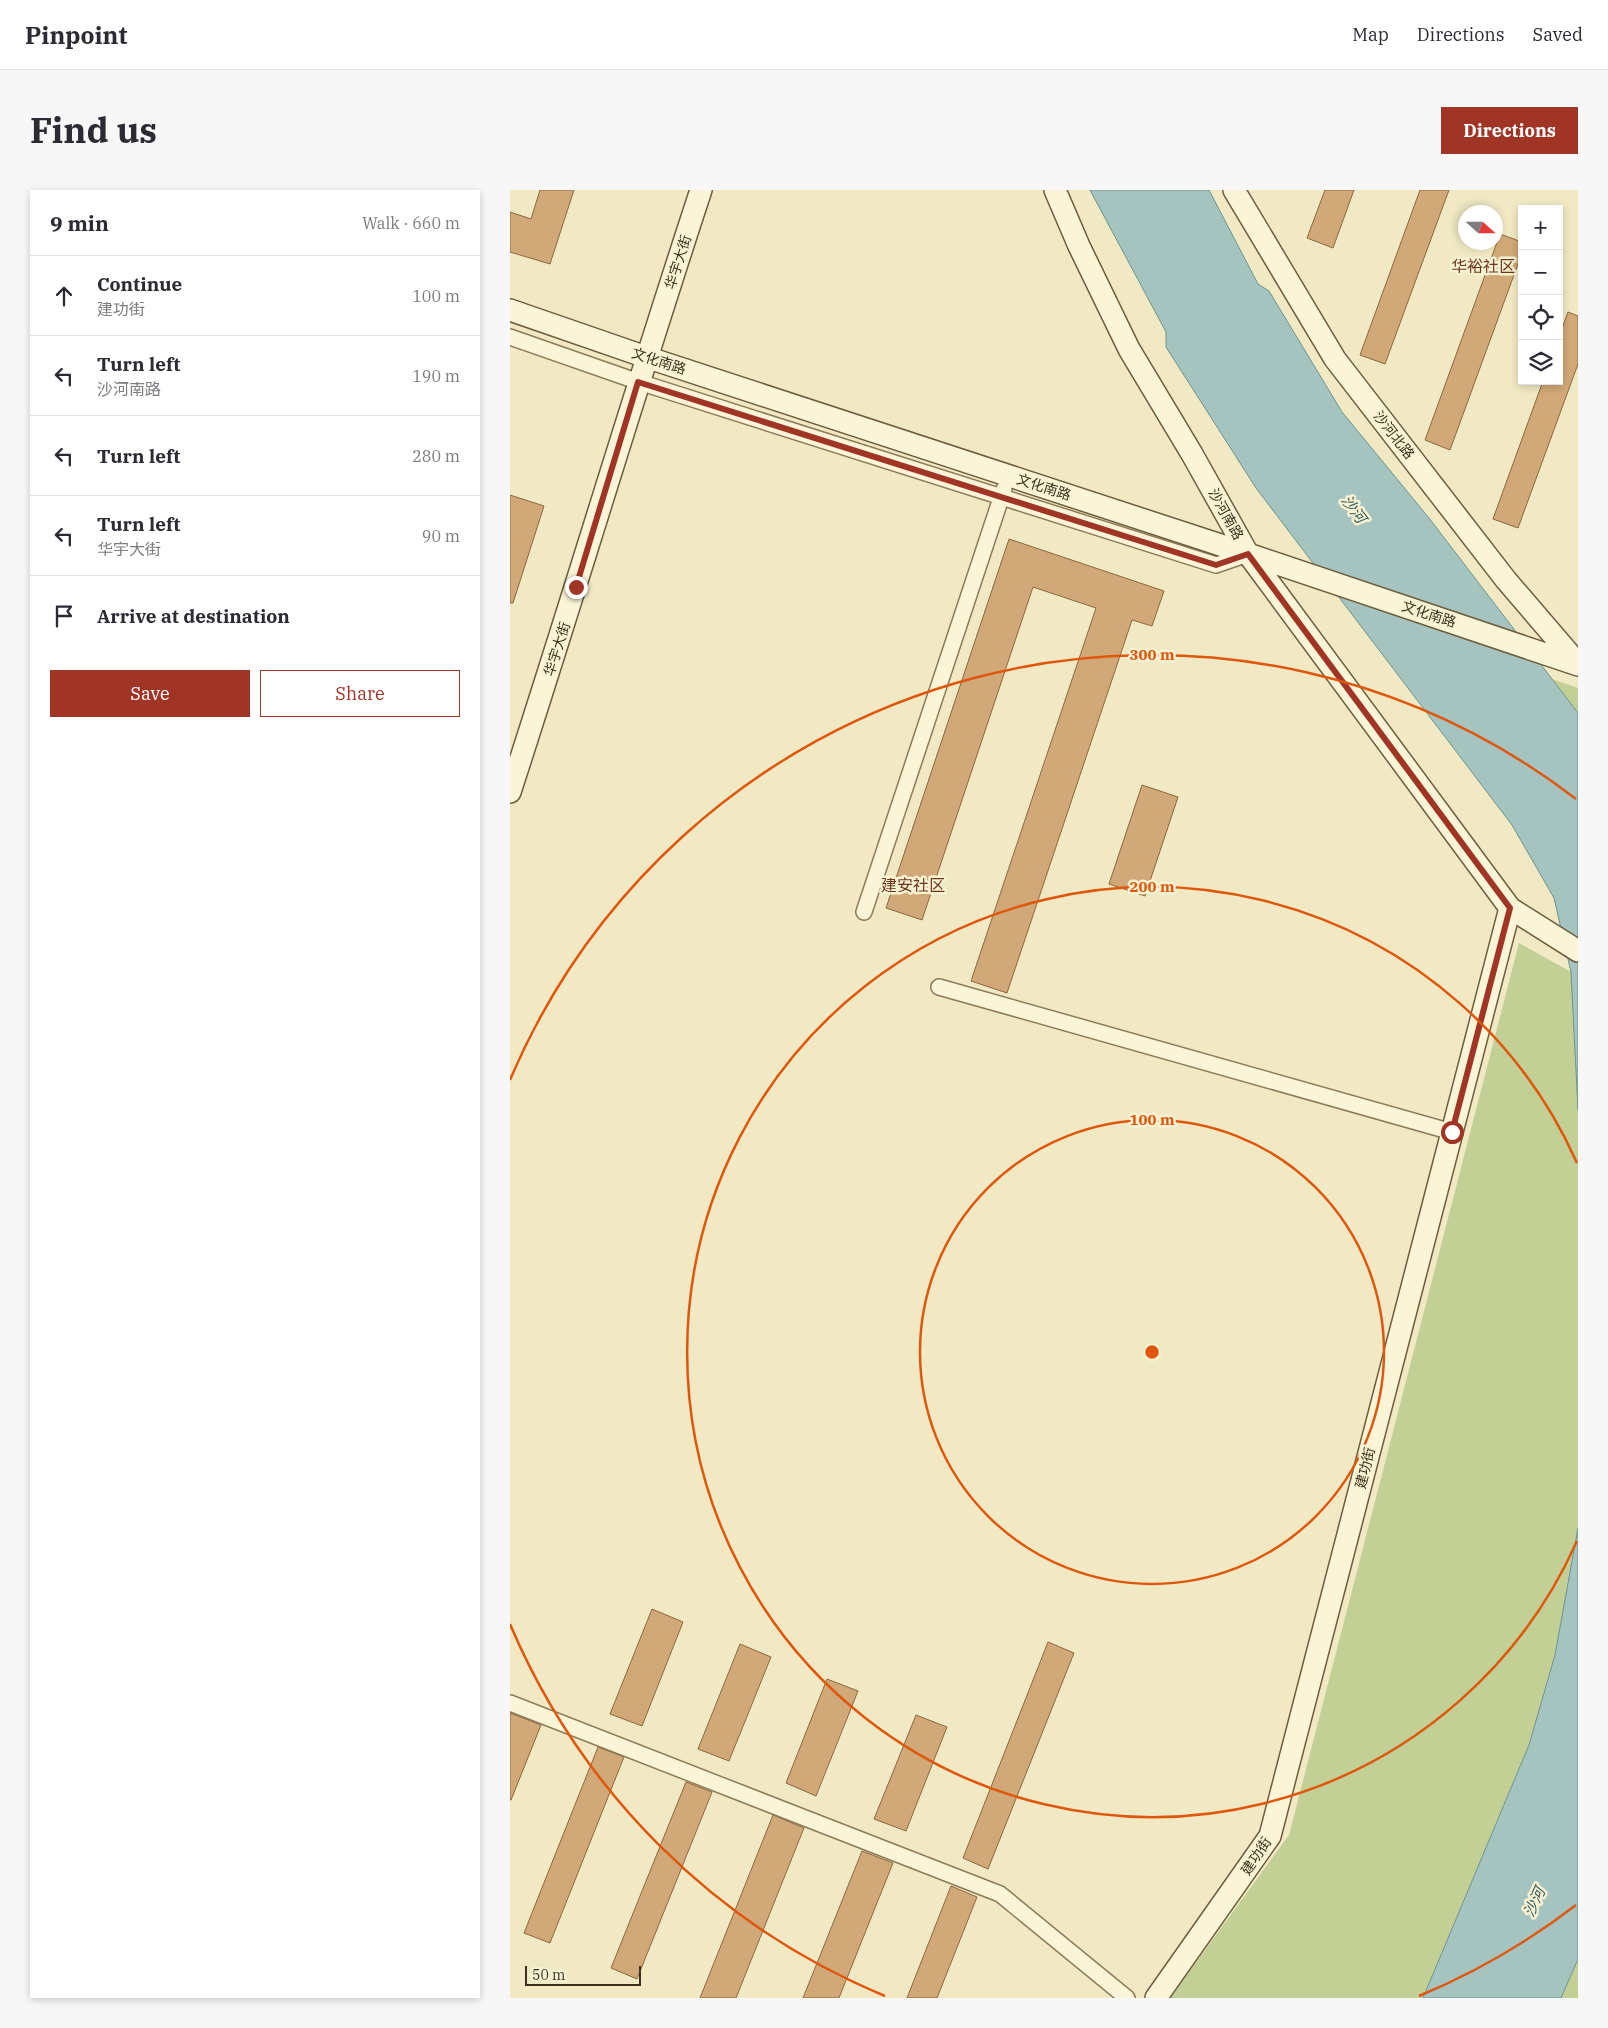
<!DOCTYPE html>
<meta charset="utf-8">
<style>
:root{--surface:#fff;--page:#f7f7f7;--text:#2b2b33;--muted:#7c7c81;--line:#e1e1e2;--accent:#a03425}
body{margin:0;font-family:"IBM Plex Serif","Noto Sans SC",serif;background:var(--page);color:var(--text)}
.controls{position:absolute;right:15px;top:15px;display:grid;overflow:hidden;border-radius:0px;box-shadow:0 2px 8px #0003}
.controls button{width:45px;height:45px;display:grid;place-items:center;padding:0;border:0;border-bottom:1px solid var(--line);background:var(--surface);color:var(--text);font:25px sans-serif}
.compass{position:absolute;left:948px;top:15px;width:45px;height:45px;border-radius:50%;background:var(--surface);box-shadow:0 2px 8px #0003;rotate:111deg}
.scale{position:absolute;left:15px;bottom:12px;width:116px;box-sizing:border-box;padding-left:5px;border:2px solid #3c301e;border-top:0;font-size:14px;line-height:18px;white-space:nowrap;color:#3c301e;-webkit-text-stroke:4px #f8f2d3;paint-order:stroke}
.stop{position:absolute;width:15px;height:15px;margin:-11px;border:4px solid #a03425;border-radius:50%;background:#fff}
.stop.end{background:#a03425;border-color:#fff;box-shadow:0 1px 5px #0008}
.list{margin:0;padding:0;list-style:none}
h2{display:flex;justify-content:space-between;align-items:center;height:65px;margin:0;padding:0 20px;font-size:21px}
h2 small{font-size:16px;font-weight:400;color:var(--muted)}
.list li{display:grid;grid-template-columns:32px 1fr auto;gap:15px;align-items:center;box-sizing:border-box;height:80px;padding:0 20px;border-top:1px solid var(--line)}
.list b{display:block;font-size:19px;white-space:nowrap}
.list p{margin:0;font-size:16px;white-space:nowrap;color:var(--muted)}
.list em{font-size:16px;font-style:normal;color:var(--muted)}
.actions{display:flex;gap:10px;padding:15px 20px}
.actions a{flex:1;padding:11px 0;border:1px solid var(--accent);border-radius:0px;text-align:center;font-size:18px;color:var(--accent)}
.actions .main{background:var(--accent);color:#fff}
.icon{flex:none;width:28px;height:28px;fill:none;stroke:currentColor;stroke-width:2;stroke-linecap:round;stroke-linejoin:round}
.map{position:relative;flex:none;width:1068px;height:1808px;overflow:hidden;border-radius:0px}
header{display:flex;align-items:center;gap:30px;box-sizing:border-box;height:70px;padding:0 25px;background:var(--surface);border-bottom:1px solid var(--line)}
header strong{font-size:24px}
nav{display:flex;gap:28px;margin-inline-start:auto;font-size:18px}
.intro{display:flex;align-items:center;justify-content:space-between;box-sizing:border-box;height:120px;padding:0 30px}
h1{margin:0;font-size:35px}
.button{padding:12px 22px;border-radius:0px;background:var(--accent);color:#fff;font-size:18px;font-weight:700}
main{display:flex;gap:30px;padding:0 30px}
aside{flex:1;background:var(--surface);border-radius:0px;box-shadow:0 2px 8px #0003}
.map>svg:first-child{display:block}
</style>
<header>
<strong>Pinpoint</strong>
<nav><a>Map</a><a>Directions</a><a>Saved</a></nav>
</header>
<div class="intro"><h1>Find us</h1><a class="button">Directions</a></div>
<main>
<aside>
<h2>9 min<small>Walk · 660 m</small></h2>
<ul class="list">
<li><svg class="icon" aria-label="ahead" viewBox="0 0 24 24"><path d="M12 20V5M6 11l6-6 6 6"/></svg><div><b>Continue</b><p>建功街</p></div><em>100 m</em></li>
<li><svg class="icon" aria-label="left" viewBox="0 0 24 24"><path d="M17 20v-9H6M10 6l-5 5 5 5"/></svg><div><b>Turn left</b><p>沙河南路</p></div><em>190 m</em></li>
<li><svg class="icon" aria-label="left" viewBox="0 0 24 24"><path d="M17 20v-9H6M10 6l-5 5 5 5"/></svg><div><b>Turn left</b></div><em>280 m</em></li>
<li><svg class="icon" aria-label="left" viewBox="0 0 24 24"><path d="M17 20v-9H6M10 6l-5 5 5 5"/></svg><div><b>Turn left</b><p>华宇大街</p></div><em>90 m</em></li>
<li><svg class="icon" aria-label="arrive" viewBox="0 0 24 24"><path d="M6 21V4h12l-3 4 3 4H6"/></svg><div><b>Arrive at destination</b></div></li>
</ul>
<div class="actions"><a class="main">Save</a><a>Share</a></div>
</aside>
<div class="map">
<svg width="1068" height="1808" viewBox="0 0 1068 1808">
<rect width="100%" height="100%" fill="#f1e9c3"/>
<path fill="#c2d096" d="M 1042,489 L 1068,498 L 1068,523 Z
M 1009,753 L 1061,782 L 1068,920 L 1068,1338 L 1045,1465 L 1019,1555 L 913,1808 L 660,1808 L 779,1645 Z
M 1068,1769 L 1068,1808 L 1051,1808 Z"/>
<path fill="#a6c4bf" stroke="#6b938e" d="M 580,0 L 699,0 L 748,94 L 759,101 L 832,222 L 919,328 L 1068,523 L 1068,920 L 1061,782 L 1044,708 L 1002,635 L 746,298 L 656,157 L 656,142 Z
M 1068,1338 L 1068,1769 L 1051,1808 L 913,1808 L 1019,1555 L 1045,1465 Z"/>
<path fill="#d1a877" stroke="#8d673d" d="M 30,0 L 64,0 L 40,74 L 0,62 L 0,22 L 21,29 Z
M 815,0 L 844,0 L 823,58 L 797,48 Z
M 910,0 L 939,0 L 875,174 L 850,165 Z
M 990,44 L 1012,52 L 1012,63 L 940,260 L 915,250 Z
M 1058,122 L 1068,126 L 1068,174 L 1008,338 L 983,329 L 1033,191 L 1049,191 L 1049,147 Z
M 0,305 L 34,316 L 3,413 L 0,413 Z
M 499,349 L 654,401 L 642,436 L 622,430 L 497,803 L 461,791 L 586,418 L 523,397 L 412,730 L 376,718 Z
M 632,595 L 668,607 L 635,706 L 599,694 Z
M 142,1419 L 173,1432 L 132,1536 L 100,1524 Z
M 538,1452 L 564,1463 L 478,1679 L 453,1668 Z
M 230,1454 L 261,1467 L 219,1571 L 188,1559 Z
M 317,1489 L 348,1501 L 306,1606 L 276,1593 Z
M 0,1523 L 31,1535 L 1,1610 L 0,1610 Z
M 406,1525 L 437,1537 L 396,1641 L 364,1629 Z
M 88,1557 L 114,1567 L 40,1753 L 14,1743 Z
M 176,1592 L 202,1602 L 127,1789 L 101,1778 Z
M 263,1625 L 294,1638 L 226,1808 L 190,1808 Z
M 352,1661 L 383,1673 L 329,1808 L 293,1808 Z
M 441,1696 L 467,1707 L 427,1808 L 397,1808 Z"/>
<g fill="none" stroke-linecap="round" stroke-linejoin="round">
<g stroke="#8d7b58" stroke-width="18">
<path id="street" d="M 0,147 L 129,192 L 706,375 L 738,364
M 354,722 L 494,299
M 429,797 L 942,942
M 0,1513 L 490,1704 L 617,1808"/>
</g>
<g stroke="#6e5c3c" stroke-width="24">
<path id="secondary" d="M 545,0 L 569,56 L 619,159 L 682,264 L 738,364 L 1000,718 L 1068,761
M 724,0 L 825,169 L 996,390 L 1068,474
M 0,120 L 136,167 L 738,364 L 1068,475
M 0,602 C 65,402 125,200 191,0
M 646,1808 L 760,1646 L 1000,718"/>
</g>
<use href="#street" stroke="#fbf5d7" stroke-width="15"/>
<use href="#secondary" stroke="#fbf5d7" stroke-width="21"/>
</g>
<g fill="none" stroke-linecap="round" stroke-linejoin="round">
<path stroke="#a03425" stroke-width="6" d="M 66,397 L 128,192 L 706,375 L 738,364 L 1000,718 L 942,942"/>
</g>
<g fill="none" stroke="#df570d" stroke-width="2.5">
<circle cx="642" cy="1162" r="232"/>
<path d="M1067 1351A465 465 0 1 1 1067 973"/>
<path d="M1066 1715A697 697 0 0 1 909 1806M375 1806A697 697 0 0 1 0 1434M0 890A697 697 0 0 1 1066 609"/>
</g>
<g text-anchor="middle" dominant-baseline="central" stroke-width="5" stroke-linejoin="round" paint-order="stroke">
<g font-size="14" fill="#3c301e" stroke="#f8f2d3">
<text transform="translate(168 72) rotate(-72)">华宇大街</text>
<text transform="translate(149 171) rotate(18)">文化南路</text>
<text transform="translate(884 245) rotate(52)">沙河北路</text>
<text transform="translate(534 297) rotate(18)">文化南路</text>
<text transform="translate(716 324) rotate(61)">沙河南路</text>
<text transform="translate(919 424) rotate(18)">文化南路</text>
<text transform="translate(47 459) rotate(-72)">华宇大街</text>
<text transform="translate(855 1278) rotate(-76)">建功街</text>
<text transform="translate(746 1666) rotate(-56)">建功街</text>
</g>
<g font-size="15" font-style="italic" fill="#2c595c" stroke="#f8f2d3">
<text transform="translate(844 319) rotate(53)">沙河</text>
<text transform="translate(1024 1712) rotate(-65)">沙河</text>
</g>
<g font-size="16" fill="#6b361a" stroke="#f8f2d3">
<text x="973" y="76">华裕社区</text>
<text x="403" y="695">建安社区</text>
</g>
</g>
<circle cx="642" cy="1162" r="8" fill="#df570d" stroke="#f8f2d3" stroke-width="2.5"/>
<g font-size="15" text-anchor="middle" font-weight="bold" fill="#df570d" stroke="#f8f2d3" stroke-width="5" stroke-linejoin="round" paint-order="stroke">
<text x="642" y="470">300 m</text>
<text x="642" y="702">200 m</text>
<text x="642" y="935">100 m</text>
</g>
</svg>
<div class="controls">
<button>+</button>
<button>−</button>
<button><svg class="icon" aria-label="locate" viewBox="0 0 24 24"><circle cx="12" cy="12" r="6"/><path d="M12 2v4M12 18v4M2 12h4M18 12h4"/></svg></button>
<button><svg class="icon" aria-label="layers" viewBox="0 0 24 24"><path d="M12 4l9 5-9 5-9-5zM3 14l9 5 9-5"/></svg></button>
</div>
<svg class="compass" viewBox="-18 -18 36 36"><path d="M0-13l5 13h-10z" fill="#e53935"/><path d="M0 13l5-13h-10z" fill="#7c7c81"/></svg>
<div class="scale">50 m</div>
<div class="stop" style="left:942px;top:942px"></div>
<div class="stop end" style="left:66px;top:397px"></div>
</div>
</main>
